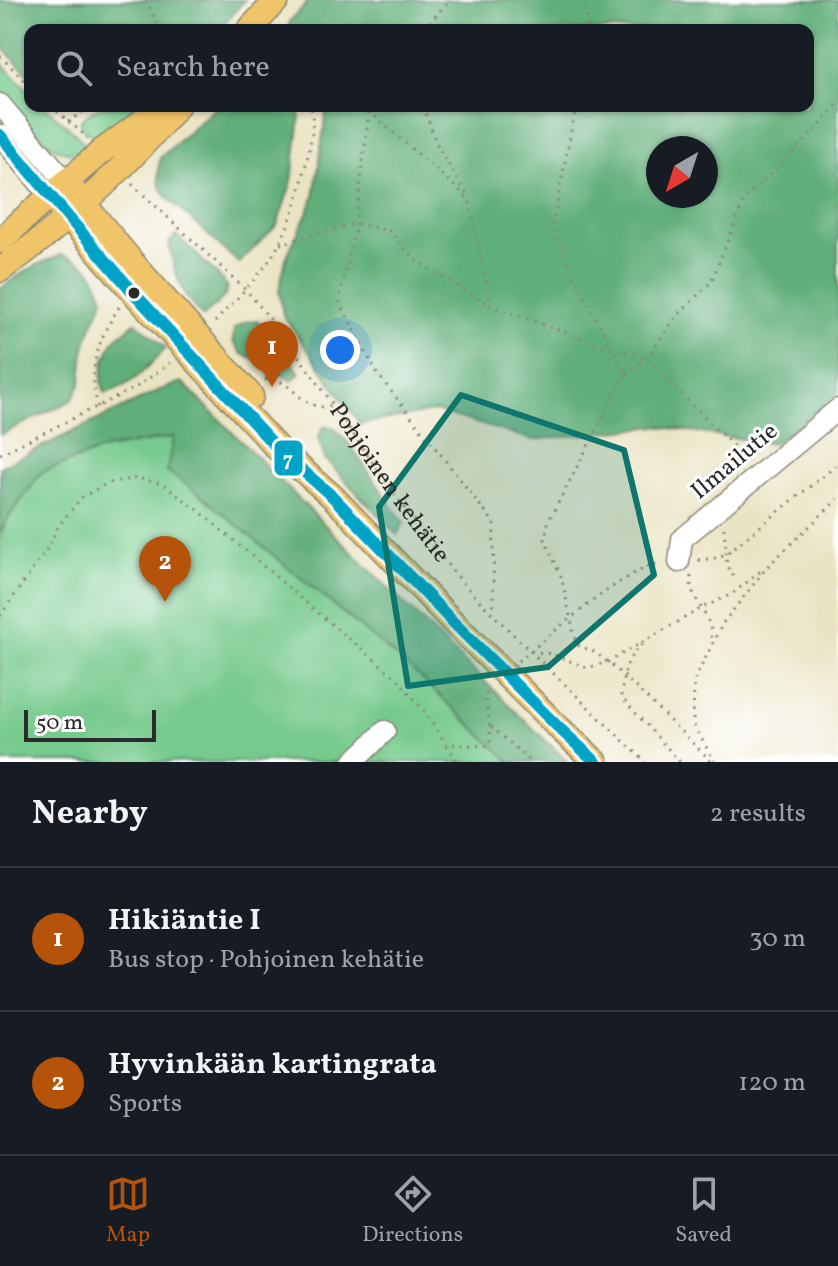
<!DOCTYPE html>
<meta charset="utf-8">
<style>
:root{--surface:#171b24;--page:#242831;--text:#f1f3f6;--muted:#9ea1a6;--line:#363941;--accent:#b45309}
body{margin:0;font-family:Vollkorn,serif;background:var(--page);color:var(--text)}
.compass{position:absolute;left:646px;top:136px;width:72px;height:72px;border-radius:50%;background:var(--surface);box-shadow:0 2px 6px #0004;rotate:219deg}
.scale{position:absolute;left:24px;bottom:20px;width:132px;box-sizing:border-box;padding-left:8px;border:4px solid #2b2b2b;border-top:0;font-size:22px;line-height:28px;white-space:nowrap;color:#2b2b2b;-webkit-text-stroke:6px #fff;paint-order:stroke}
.you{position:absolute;left:340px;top:350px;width:28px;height:28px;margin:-20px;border:6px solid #fff;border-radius:50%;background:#1a73e8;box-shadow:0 0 0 12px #1a73e833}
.badge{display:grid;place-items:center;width:52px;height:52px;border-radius:50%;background:var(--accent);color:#fff;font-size:26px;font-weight:700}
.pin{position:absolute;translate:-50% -66px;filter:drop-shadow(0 2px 4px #0008)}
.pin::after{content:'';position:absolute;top:42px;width:28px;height:24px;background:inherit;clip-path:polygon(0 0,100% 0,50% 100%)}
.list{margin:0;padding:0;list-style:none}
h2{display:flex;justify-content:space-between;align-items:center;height:104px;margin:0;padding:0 32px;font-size:34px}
h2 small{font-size:26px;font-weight:400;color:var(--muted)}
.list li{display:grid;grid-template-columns:52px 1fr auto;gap:24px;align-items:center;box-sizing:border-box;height:144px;padding:0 32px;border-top:2px solid var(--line)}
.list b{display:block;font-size:30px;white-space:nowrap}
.list p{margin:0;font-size:26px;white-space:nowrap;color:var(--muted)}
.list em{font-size:26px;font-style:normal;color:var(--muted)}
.icon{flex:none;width:44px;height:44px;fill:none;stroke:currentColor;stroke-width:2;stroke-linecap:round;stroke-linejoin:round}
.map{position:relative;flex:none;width:838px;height:762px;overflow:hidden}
.search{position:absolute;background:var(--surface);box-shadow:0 2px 6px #0004;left:24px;right:24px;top:24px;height:88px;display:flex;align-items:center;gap:20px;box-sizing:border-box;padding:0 28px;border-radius:16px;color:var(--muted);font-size:30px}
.sheet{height:392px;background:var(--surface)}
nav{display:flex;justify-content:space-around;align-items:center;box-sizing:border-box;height:112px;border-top:2px solid var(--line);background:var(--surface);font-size:22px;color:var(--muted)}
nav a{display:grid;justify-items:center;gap:4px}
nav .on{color:var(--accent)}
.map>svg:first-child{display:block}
</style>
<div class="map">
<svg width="838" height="762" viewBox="0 0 838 762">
<rect width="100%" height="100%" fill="#fff"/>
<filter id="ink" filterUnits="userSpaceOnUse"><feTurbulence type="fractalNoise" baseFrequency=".0125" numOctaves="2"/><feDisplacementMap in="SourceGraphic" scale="16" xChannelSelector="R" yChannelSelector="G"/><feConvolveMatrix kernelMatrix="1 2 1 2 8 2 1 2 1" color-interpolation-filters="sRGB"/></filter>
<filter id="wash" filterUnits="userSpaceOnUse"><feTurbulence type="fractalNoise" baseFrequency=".006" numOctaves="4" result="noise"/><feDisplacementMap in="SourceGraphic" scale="32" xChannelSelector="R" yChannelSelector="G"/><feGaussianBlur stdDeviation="1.8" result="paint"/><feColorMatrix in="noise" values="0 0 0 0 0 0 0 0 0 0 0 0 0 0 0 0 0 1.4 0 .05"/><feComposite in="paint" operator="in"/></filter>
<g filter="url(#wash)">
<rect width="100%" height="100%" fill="#eae3c2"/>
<path fill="#77ca8e" stroke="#517a5c" stroke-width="2" d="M 0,62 L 30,92 L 30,106 L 44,106 C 55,117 81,135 86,148 C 59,166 31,126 15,107 C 11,102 2,94 0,87 C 0,80 0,69 0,62 Z
M 100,106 L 141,106 L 128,120 L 100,142 L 83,129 L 80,123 L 82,119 Z
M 173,437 L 568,762 L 0,762 L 0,534 L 8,518 L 42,472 L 104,449 Z"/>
<path fill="#61ae79" stroke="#466c52" stroke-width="2" fill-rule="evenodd" d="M 0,0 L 245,0 L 218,30 L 30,30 L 30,76 L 0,45 Z
M 310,0 L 838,0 L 838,394 L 773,444 L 657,426 L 533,440 L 436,411 L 360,424 L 283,315 L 279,291 L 286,258 L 314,198 L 327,106 L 808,106 L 808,30 L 288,30 L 290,21 ZM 658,148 L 706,148 L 706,196 L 658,196 Z
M 217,106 L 297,106 L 300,117 L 292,181 L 277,225 L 239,263 L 168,198 L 160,187 L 158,173 L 160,158 Z
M 176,235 L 223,280 L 227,287 L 225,296 L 203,317 C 181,295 174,273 169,243 Z
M 62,255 C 88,261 96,274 104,299 L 91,328 L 84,350 L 81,383 L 72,400 L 0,435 L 0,289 C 17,275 40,262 62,255 Z
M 257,320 L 300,373 L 292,381 L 259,360 L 242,354 L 233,342 L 234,329 L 245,322 Z
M 136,322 L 166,348 C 147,368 133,386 105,393 L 101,381 L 104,362 L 113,341 Z
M 182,382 L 390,590 L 568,762 L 511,762 L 413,671 L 197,492 L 167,471 L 173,437 L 104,449 L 42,472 L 8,518 L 0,534 L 0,467 L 160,390 Z
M 323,427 L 333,427 L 349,444 L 404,523 L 397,535 L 325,459 L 318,439 Z"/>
</g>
<g filter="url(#ink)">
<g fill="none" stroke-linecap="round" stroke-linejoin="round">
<g stroke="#8a8776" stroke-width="23">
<path id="minor" d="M 0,104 L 66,182
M 0,135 L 50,196
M 679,562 L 682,539 L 838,409
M 353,762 L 385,731"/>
</g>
<g stroke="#8a8776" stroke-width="27">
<path id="major" d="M 249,30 L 277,0
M 66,182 L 137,268 L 251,396
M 50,196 L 133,292 L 277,448 L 333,497 L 452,621 L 559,728 L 596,762
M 0,241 L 27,216 L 102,151 L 164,106
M 0,270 C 67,223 125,169 177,106"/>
</g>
<g stroke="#8a8776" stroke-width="3" stroke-dasharray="2 6" stroke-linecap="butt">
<path d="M 146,0 L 160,30"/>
<path d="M 585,0 L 588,30"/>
<path d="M 427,30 L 428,24 L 450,0"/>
<path d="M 0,56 L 30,86"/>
<path d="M 51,106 L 88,138"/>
<path d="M 363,106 L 469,199 L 491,306 L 598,344 L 646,358 L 749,462"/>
<path d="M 423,106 L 438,147 L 467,195"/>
<path d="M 576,106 L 552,229 L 583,294 L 626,374 L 548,522 L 545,540 L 561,576 L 575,638 L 579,646 L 595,652 L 623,675 L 712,762"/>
<path d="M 369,112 L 355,230 L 339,301 L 377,373 L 494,523 L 493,612"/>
<path d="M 68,122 L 91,106"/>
<path id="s1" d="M 132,184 L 245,289 C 320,375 376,476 447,564 C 471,594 500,621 527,648 C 567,686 606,725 646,762"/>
<path d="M 280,244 L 356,223 L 389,231 L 417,261 L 491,306"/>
<path d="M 215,322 C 233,302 253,283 269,261 C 288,233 298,201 305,168 C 310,147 315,127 311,106"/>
<path d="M 627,373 L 646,358 L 678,315 L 711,282 L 745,198 L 816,130 L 838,103"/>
<path d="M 265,380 C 292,373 302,418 334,404"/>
<path d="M 98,407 C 87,367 98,341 119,307"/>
<path d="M 0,454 L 135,388 L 170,363"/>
<path d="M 724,528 L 727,565 L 734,577"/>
<path d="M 698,560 L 717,558 L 727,553 L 838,464"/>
<path d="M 691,576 C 688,593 704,608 709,624 C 712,630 711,637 711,643"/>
<path d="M 0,616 L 45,552 L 59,525 L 82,497 L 108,483 L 137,478 L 162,484 L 197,509 L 318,613 L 397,678 L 424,711 L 446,744 L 489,746 C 493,733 487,711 485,695 L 490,688"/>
<path d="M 642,644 C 624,661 624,673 621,697 L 680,762"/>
<path d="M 531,651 L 552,654 L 587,668 L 608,662 L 702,608 L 732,594 L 761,571"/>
<path d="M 518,661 C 549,637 628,565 663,563"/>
<path d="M 491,727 L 532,762"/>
<path d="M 447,745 L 458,762"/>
<path d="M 715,762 L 693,724 L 694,681 L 723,623 L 768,566 L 838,499"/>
</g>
<use href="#minor" stroke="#fff" stroke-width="20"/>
<use href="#major" stroke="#f0c469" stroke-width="24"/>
<g stroke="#fff" stroke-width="18">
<path id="bus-1" d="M 0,135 L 69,218 L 133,292 L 277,448 L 333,497 L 452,621 L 559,728 L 596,762"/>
</g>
<use href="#bus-1" stroke="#02a3c6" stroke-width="12"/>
</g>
</g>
<path fill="#0f766e" fill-opacity="0.2" stroke="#0f766e" stroke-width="6" stroke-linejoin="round" d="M 461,395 L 624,450 L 654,575 L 548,667 L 408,686 L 379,507 Z"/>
<circle fill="#2b2b2b" stroke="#fff" stroke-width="3" cx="134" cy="293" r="7"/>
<g text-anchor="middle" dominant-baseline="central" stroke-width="6" stroke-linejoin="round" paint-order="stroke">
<g font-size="24" fill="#2b2b2b" stroke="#fff">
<text transform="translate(735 462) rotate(-40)">Ilmailutie</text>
<text stroke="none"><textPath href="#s1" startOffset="396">Pohjoinen kehätie</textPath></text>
</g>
</g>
<rect stroke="#fff" stroke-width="3" x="273" y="439" width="31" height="38" rx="8" fill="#02a3c6"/>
<g font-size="22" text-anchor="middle" font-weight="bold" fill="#fff">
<text x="288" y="466">7</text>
</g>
</svg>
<svg class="compass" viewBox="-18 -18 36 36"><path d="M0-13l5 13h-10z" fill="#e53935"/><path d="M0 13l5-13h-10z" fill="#9ea1a6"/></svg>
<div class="scale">50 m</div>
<div class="you"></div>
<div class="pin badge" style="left:272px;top:387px">1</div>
<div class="pin badge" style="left:165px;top:602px">2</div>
<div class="search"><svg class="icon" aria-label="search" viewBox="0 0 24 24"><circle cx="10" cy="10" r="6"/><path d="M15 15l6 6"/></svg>Search here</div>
</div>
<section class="sheet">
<h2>Nearby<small>2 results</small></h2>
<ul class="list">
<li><span class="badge">1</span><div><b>Hikiäntie I</b><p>Bus stop · Pohjoinen kehätie</p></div><em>30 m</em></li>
<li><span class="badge">2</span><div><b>Hyvinkään kartingrata</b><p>Sports</p></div><em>120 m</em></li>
</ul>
</section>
<nav>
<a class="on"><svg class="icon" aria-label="map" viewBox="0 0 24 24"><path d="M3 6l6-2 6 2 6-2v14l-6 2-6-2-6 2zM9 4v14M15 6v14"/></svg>Map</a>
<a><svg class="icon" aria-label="directions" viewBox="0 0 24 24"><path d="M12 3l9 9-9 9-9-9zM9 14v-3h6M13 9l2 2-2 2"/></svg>Directions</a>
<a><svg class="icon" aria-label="saved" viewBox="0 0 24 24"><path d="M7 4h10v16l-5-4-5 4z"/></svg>Saved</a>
</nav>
